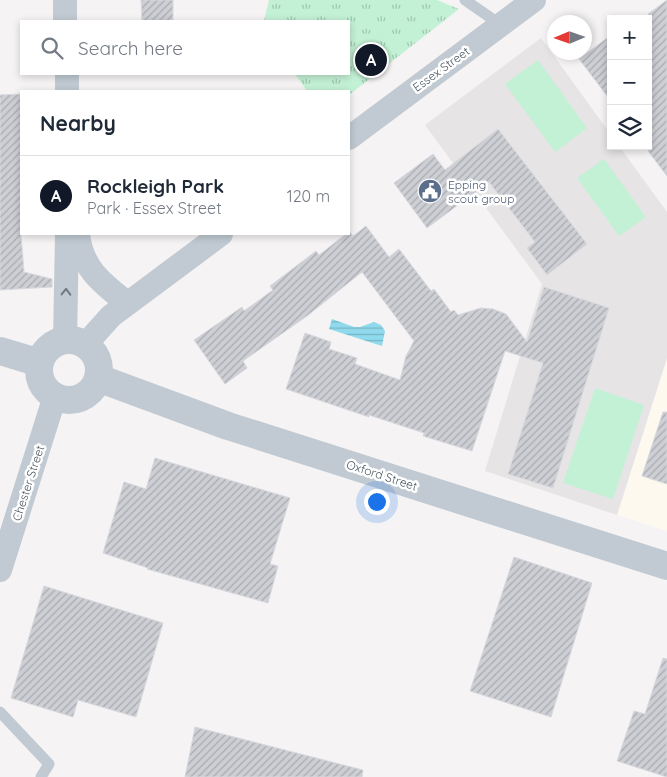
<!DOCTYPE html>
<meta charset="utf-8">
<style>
:root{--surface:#fff;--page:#f2f2f3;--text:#1f2937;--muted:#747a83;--line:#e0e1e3;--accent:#111827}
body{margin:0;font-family:Quicksand,sans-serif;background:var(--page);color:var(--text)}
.controls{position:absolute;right:15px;top:15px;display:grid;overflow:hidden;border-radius:0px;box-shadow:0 2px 8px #0003}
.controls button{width:45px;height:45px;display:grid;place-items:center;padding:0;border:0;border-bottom:1px solid var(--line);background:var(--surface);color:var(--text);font:25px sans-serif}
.compass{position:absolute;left:547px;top:15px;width:45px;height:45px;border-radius:50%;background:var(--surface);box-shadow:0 2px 8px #0003;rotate:268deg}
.you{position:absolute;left:376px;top:501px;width:18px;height:18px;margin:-12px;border:4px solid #fff;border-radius:50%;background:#1a73e8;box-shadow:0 0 0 8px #1a73e833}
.badge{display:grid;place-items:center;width:32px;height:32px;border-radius:50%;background:var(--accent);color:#fff;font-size:16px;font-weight:700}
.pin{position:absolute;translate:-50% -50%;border:2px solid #fff;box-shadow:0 1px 5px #0006}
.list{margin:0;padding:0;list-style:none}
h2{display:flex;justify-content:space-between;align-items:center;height:65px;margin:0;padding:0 20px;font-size:21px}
h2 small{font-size:16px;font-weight:400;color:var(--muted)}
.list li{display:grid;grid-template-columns:32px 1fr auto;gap:15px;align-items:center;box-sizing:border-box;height:80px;padding:0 20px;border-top:1px solid var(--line)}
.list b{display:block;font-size:19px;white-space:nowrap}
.list p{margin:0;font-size:16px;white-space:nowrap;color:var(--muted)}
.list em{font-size:16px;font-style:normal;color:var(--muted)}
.icon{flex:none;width:28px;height:28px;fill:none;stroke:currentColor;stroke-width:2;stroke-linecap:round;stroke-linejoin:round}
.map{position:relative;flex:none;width:667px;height:777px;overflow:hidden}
.search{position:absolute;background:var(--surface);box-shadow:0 2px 8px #0003;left:20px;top:20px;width:330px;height:55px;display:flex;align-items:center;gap:12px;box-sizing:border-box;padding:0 18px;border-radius:0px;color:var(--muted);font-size:19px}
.panel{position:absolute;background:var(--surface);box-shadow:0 2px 8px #0003;left:20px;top:90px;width:330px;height:145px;border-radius:0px}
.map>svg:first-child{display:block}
</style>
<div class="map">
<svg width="667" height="777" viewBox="0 0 667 777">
<defs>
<pattern id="grass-tufts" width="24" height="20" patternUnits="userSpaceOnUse" patternTransform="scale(1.25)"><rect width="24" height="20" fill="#c3f1d5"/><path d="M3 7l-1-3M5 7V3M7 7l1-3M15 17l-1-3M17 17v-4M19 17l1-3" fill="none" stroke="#a0c6b0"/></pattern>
<pattern id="water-rules" width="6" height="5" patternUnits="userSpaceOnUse" patternTransform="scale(1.25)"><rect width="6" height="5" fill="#90daee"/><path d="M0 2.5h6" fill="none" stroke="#78b4c4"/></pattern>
<pattern id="building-hatch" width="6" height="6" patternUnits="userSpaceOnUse" patternTransform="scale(1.25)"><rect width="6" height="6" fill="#cdcfd5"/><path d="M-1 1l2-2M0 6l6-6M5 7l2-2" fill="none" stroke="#a8abb0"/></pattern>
</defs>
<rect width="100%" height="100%" fill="#f5f3f3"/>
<path fill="#fdf9ef" d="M 667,358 L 667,531 L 617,515 Z"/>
<path fill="#e6e4e5" d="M 541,38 L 611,135 L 611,146 L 619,146 L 667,212 L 667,358 L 617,515 L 485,471 L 542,284 L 425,125 Z"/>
<path fill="url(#grass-tufts)" d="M 269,0 L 437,0 L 459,9 L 349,95 L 349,91 L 307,91 L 295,74 L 349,74 L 349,21 L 264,21 Z"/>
<path fill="#c3f1d5" d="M 538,60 L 587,128 L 555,152 L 505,84 Z
M 604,159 L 646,217 L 619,236 L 577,178 Z
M 595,388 L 644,405 L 613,499 L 563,483 Z"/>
<path fill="url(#water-rules)" d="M 332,319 L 354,327 L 360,327 L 374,322 L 381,325 L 385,331 L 382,346 L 329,329 Z"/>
<path fill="url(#building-hatch)" stroke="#d7d9de" d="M 141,0 L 173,0 L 173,21 L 142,21 Z
M 667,0 L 667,176 L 648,151 L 648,14 Z
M 611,35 L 611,101 L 579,59 Z
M 21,94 L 21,234 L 24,272 L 52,279 L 52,287 L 0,290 L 0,95 Z
M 498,129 L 587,244 L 547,275 L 527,248 L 535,242 L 489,182 L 427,228 L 394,183 L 433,154 L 445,170 Z
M 366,226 L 389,257 L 399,249 L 431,291 L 434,289 L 451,312 L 454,310 L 458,315 L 481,308 L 493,309 L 506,314 L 527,342 L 544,287 L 609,308 L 553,488 L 508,474 L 543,363 L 505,351 L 472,451 L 423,436 L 424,433 L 369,415 L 369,417 L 286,389 L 305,333 L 331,342 L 329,349 L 357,358 L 355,364 L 400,380 L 406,356 L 414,341 L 362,272 L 307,316 L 243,361 L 247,368 L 225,384 L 194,340 L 242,307 L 244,311 L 273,290 L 270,286 L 316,251 L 319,255 L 346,234 L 349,234 L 349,231 L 353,236 Z
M 663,412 L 667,412 L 667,484 L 642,476 Z
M 155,458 L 290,498 L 270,564 L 278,566 L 268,603 L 147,569 L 148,568 L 103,553 L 124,482 L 146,489 Z
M 514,557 L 592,583 L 551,717 L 470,691 Z
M 44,586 L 163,623 L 136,717 L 78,700 L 73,717 L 11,698 Z
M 663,658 L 667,659 L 667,777 L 617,761 L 634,711 L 645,714 Z
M 195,727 L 363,770 L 362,777 L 185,777 Z"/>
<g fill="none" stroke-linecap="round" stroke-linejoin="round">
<path stroke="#c1cad2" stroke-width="11" d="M 465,0 L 501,25
M 0,712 L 49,764 L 41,777"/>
<path stroke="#c1cad2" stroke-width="24" d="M 65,0 L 65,21
M 67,74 L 67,91
M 349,138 L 534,0
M 78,234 C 82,269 102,283 127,303
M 65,340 L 67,234
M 85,345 L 111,316 L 221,234
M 0,570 L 55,396"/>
<path stroke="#c1cad2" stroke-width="28" d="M39 370a30 30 0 1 1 60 0a30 30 0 1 1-60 0Z
M 0,351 L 40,363
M 98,378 L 228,426 L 667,566"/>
</g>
<defs><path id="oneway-chevron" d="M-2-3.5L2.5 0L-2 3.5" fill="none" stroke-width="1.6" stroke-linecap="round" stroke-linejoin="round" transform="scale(1.25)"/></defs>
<use stroke="#6e7983" href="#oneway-chevron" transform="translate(66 292) rotate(-89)"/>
<defs>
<g id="civic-disc" transform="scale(1.25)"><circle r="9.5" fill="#5c6f8a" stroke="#fff"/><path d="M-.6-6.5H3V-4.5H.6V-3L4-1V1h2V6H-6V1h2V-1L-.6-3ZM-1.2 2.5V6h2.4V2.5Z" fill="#fff"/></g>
</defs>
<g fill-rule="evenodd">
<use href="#civic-disc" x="430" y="191"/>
</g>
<g text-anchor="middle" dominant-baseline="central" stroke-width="5" stroke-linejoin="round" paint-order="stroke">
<g font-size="12" fill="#4a5661" stroke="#fff">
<text transform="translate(441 69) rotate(-36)">Essex Street</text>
<text transform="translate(382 475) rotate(18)">Oxford Street</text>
<text transform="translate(28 483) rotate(-72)">Chester Street</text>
</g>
<g font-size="12" fill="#4e5e75" stroke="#fff" text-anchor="start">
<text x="448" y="184">Epping<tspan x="448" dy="14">scout group</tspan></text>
</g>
</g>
</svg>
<div class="controls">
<button>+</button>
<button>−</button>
<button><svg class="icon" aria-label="layers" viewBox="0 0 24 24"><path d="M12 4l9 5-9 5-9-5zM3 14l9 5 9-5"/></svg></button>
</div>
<svg class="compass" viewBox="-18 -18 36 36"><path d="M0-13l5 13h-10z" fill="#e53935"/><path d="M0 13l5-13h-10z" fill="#747a83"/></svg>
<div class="you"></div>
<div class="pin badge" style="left:371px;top:60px">A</div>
<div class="search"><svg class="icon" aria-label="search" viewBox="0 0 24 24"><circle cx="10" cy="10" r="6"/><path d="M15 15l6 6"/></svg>Search here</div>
<section class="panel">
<h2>Nearby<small></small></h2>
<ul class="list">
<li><span class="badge">A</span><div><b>Rockleigh Park</b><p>Park · Essex Street</p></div><em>120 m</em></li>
</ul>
</section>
</div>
